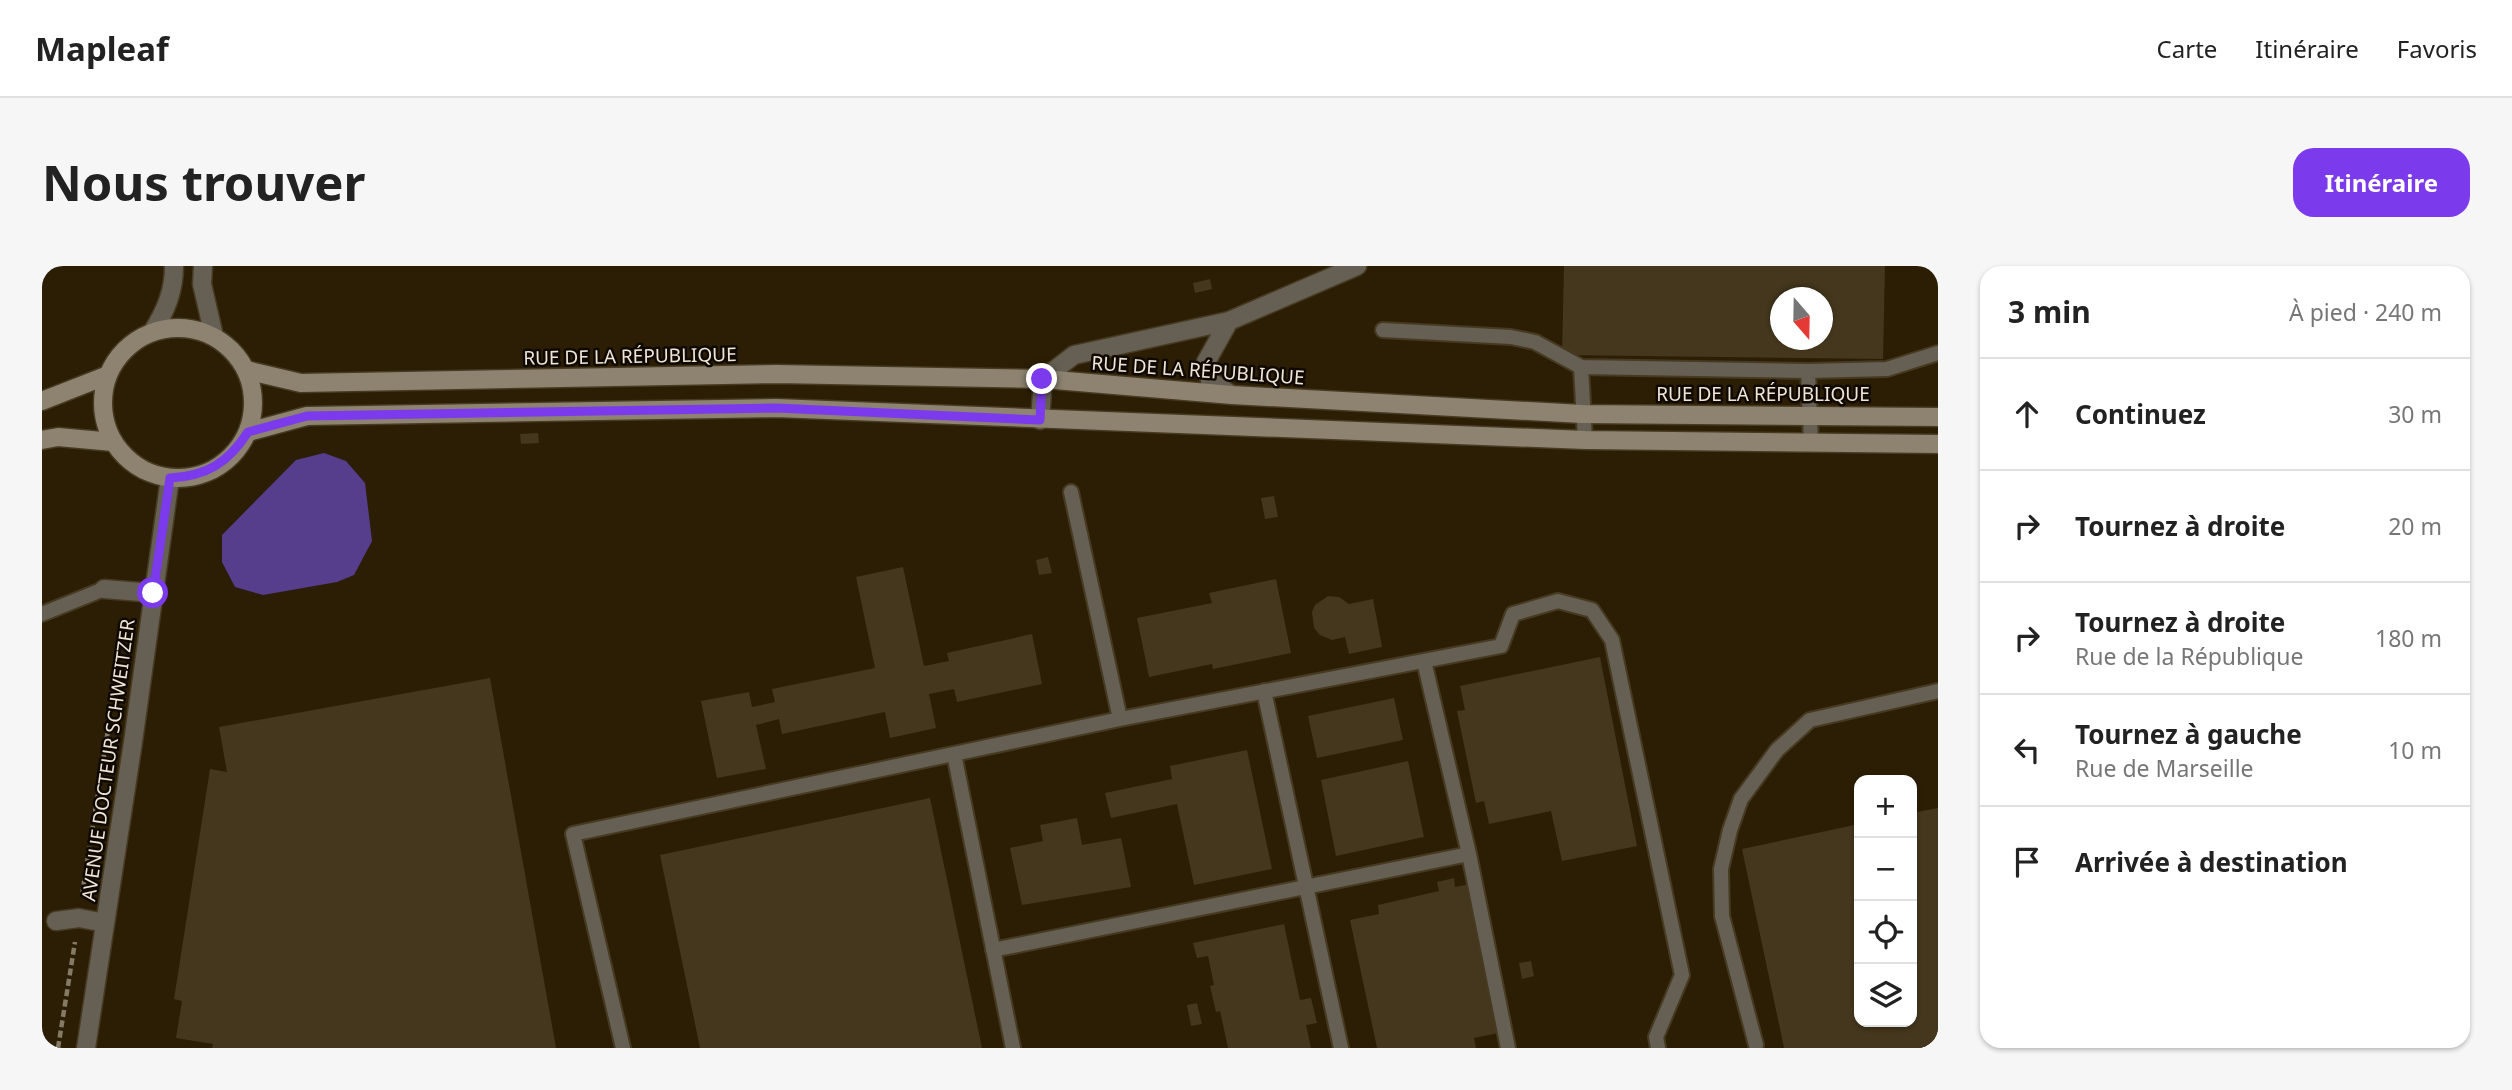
<!DOCTYPE html>
<html lang="fr">
<meta charset="utf-8">
<style>
:root{--surface:#fff;--page:#f6f6f6;--text:#222;--muted:#767676;--line:#e0e0e0;--accent:#7c3aed}
body{margin:0;font-family:"Noto Sans",sans-serif;background:var(--page);color:var(--text)}
.controls{position:absolute;right:21px;bottom:21px;display:grid;overflow:hidden;border-radius:14px;box-shadow:0 2px 5px #0004}
.controls button{width:63px;height:63px;display:grid;place-items:center;padding:0;border:0;border-bottom:2px solid var(--line);background:var(--surface);color:var(--text);font:35px sans-serif}
.compass{position:absolute;left:1728px;top:21px;width:63px;height:63px;border-radius:50%;background:var(--surface);box-shadow:0 2px 5px #0004;rotate:160deg}
.stop{position:absolute;width:21px;height:21px;margin:-16px;border:5px solid #7c3aed;border-radius:50%;background:#fff}
.stop.end{background:#7c3aed;border-color:#fff;box-shadow:0 2px 7px #0008}
.list{margin:0;padding:0;list-style:none}
h2{display:flex;justify-content:space-between;align-items:center;height:91px;margin:0;padding:0 28px;font-size:30px}
h2 small{font-size:23px;font-weight:400;color:var(--muted)}
.list li{display:grid;grid-template-columns:46px 1fr auto;gap:21px;align-items:center;box-sizing:border-box;height:112px;padding:0 28px;border-top:2px solid var(--line)}
.list b{display:block;font-size:26px;white-space:nowrap}
.list p{margin:0;font-size:23px;white-space:nowrap;color:var(--muted)}
.list em{font-size:23px;font-style:normal;color:var(--muted)}
.icon{flex:none;width:38px;height:38px;fill:none;stroke:currentColor;stroke-width:2;stroke-linecap:round;stroke-linejoin:round}
.map{position:relative;flex:none;width:1896px;height:782px;overflow:hidden;border-radius:21px}
header{display:flex;align-items:center;gap:42px;box-sizing:border-box;height:98px;padding:0 35px;background:var(--surface);border-bottom:2px solid var(--line)}
header strong{font-size:33px}
nav{display:flex;gap:38px;margin-inline-start:auto;font-size:24px}
.intro{display:flex;align-items:center;justify-content:space-between;box-sizing:border-box;height:168px;padding:0 42px}
h1{margin:0;font-size:49px}
.button{padding:18px 32px;border-radius:21px;background:var(--accent);color:#fff;font-size:24px;font-weight:700}
main{display:flex;gap:42px;padding:0 42px}
aside{flex:1;background:var(--surface);border-radius:21px;box-shadow:0 2px 5px #0004}
.map>svg:first-child{display:block}
</style>
<header>
<strong>Mapleaf</strong>
<nav><a>Carte</a><a>Itinéraire</a><a>Favoris</a></nav>
</header>
<div class="intro"><h1>Nous trouver</h1><a class="button">Itinéraire</a></div>
<main>
<div class="map">
<svg width="1896" height="782" viewBox="0 0 1896 782">
<rect width="100%" height="100%" fill="#2b1e04"/>
<path fill="#563e8d" d="M 282,187 L 304,195 L 323,217 L 330,275 L 312,309 L 295,316 L 221,329 L 193,321 L 180,296 L 180,269 L 254,194 Z"/>
<path fill="#44371d" fill-rule="evenodd" d="M 1522,0 L 1843,0 L 1841,93 L 1520,89 ZM 1738,32 L 1780,32 L 1780,74 L 1738,74 Z
M 1168,13 L 1170,23 L 1153,27 L 1151,17 Z
M 496,167 L 497,177 L 479,178 L 478,168 Z
M 1232,230 L 1236,251 L 1223,253 L 1219,232 Z
M 1006,291 L 1010,307 L 997,309 L 994,294 Z
M 861,301 L 882,400 L 907,395 L 905,387 L 990,368 L 1000,418 L 915,436 L 912,423 L 887,428 L 894,462 L 848,472 L 843,446 L 740,468 L 737,453 L 714,459 L 724,503 L 675,512 L 659,435 L 707,426 L 710,441 L 733,436 L 730,423 L 833,402 L 814,311 Z
M 1234,313 L 1249,387 L 1171,403 L 1170,398 L 1107,411 L 1095,352 L 1170,337 L 1167,327 Z
M 1286,330 L 1297,331 L 1307,338 L 1331,333 L 1340,381 L 1307,388 L 1303,371 L 1290,374 L 1278,369 L 1272,362 L 1270,346 L 1273,339 Z
M 1558,391 L 1595,580 L 1520,595 L 1509,545 L 1447,558 L 1442,535 L 1434,537 L 1415,445 L 1423,444 L 1418,420 Z
M 448,412 L 514,782 L 170,782 L 171,778 L 134,772 L 140,735 L 132,733 L 168,503 L 185,506 L 177,461 Z
M 1352,432 L 1361,474 L 1275,492 L 1266,450 Z
M 1205,484 L 1230,603 L 1152,619 L 1135,538 L 1069,552 L 1063,527 L 1130,513 L 1128,500 Z
M 1366,495 L 1382,571 L 1294,590 L 1279,514 Z
M 888,532 L 940,782 L 658,782 L 618,589 Z
M 1896,542 L 1896,782 L 1742,782 L 1700,583 L 1817,558 L 1817,756 L 1870,756 L 1870,547 Z
M 1035,552 L 1040,579 L 1079,572 L 1089,621 L 980,639 L 968,582 L 1001,575 L 998,559 Z
M 1412,612 L 1413,621 L 1429,618 L 1461,766 L 1432,772 L 1434,782 L 1335,782 L 1308,654 L 1337,648 L 1336,639 L 1397,625 L 1395,616 Z
M 1242,658 L 1258,734 L 1269,732 L 1275,757 L 1264,759 L 1269,782 L 1186,782 L 1178,745 L 1174,746 L 1168,720 L 1172,719 L 1166,690 L 1155,692 L 1151,677 Z
M 1489,695 L 1492,710 L 1480,713 L 1477,697 Z
M 1155,737 L 1160,758 L 1149,760 L 1145,739 Z"/>
<g fill="none" stroke-linecap="round" stroke-linejoin="round">
<g stroke="#463a21" stroke-width="18">
<path id="lane" d="M 1341,64 L 1469,71 L 1493,76 L 1539,101
M 1766,105 L 1845,103 L 1896,87
M 1543,174 L 1539,101 L 1766,105 L 1769,176
M 1029,226 L 1078,453 L 1459,380 L 1471,348 L 1516,335 L 1550,344 L 1570,374 L 1640,709 L 1614,771 L 1616,782
M 0,348 L 62,323
M 1222,425 L 1299,782
M 912,488 L 971,782
M 1427,588 L 1466,782
M 951,684 L 1427,588 L 1382,395
M 1714,779 L 1680,650 L 1679,603 L 1688,564 L 1699,533 L 1735,484 L 1768,454 L 1896,425
M 581,782 L 531,568 L 1078,453"/>
</g>
<g stroke="#463a21" stroke-width="21">
<path id="street" d="M 161,0 L 160,18 L 172,70
M 1187,55 L 1164,96 L 1168,115 L 1190,129
M 111,65 C 124,44 132,25 132,0
M 998,154 L 1001,113 L 1032,89 L 1187,55 L 1315,0
M 62,323 L 111,327
M 14,655 L 37,652 L 63,657
M 44,782 L 91,476 L 128,212"/>
</g>
<g stroke="#463a21" stroke-width="21">
<path id="secondary" d="M61 137a75 75 0 1 1 150 0a75 75 0 1 1-150 0Z
M 204,104 L 259,117 L 735,108 L 1001,113 L 1190,129 L 1540,148 L 1896,151
M 0,135 L 66,109
M 206,166 L 265,150 L 734,142 L 1543,174 L 1896,178
M 0,174 L 16,171 L 71,176"/>
</g>
<path stroke="#857a65" stroke-width="4.5" stroke-dasharray="7 3.5" stroke-linecap="butt" d="M 40,629 L 68,451
M 16,782 L 33,676"/>
<use href="#lane" stroke="#665f54" stroke-width="14"/>
<use href="#street" stroke="#665f54" stroke-width="18"/>
<use href="#secondary" stroke="#8d8370" stroke-width="18"/>
</g>
<g fill="none" stroke-linecap="round" stroke-linejoin="round">
<path stroke="#7c3aed" stroke-width="9" d="M 111,327 L 128,212 C 165,210 186,197 206,166 L 265,150 L 734,142 L 998,154 L 1000,113"/>
</g>
<g text-anchor="middle" dominant-baseline="central" stroke-width="5" stroke-linejoin="round" paint-order="stroke">
<g font-size="19" fill="#ede5d6" stroke="#0f0902">
<text transform="translate(588 90) rotate(-1)">RUE DE LA RÉPUBLIQUE</text>
<text transform="translate(1156 104) rotate(4)">RUE DE LA RÉPUBLIQUE</text>
<text x="1721" y="128">RUE DE LA RÉPUBLIQUE</text>
<text transform="translate(66 494) rotate(-82)">AVENUE DOCTEUR SCHWEITZER</text>
</g>
</g>
</svg>
<div class="controls">
<button>+</button>
<button>−</button>
<button><svg class="icon" aria-label="locate" viewBox="0 0 24 24"><circle cx="12" cy="12" r="6"/><path d="M12 2v4M12 18v4M2 12h4M18 12h4"/></svg></button>
<button><svg class="icon" aria-label="layers" viewBox="0 0 24 24"><path d="M12 4l9 5-9 5-9-5zM3 14l9 5 9-5"/></svg></button>
</div>
<svg class="compass" viewBox="-18 -18 36 36"><path d="M0-13l5 13h-10z" fill="#e53935"/><path d="M0 13l5-13h-10z" fill="#767676"/></svg>
<div class="stop" style="left:111px;top:327px"></div>
<div class="stop end" style="left:1000px;top:113px"></div>
</div>
<aside>
<h2>3 min<small>À pied · 240 m</small></h2>
<ul class="list">
<li><svg class="icon" aria-label="ahead" viewBox="0 0 24 24"><path d="M12 20V5M6 11l6-6 6 6"/></svg><div><b>Continuez</b></div><em>30 m</em></li>
<li><svg class="icon" aria-label="right" viewBox="0 0 24 24"><path d="M7 20v-9h11M14 6l5 5-5 5"/></svg><div><b>Tournez à droite</b></div><em>20 m</em></li>
<li><svg class="icon" aria-label="right" viewBox="0 0 24 24"><path d="M7 20v-9h11M14 6l5 5-5 5"/></svg><div><b>Tournez à droite</b><p>Rue de la République</p></div><em>180 m</em></li>
<li><svg class="icon" aria-label="left" viewBox="0 0 24 24"><path d="M17 20v-9H6M10 6l-5 5 5 5"/></svg><div><b>Tournez à gauche</b><p>Rue de Marseille</p></div><em>10 m</em></li>
<li><svg class="icon" aria-label="arrive" viewBox="0 0 24 24"><path d="M6 21V4h12l-3 4 3 4H6"/></svg><div><b>Arrivée à destination</b></div></li>
</ul>
</aside>
</main>
